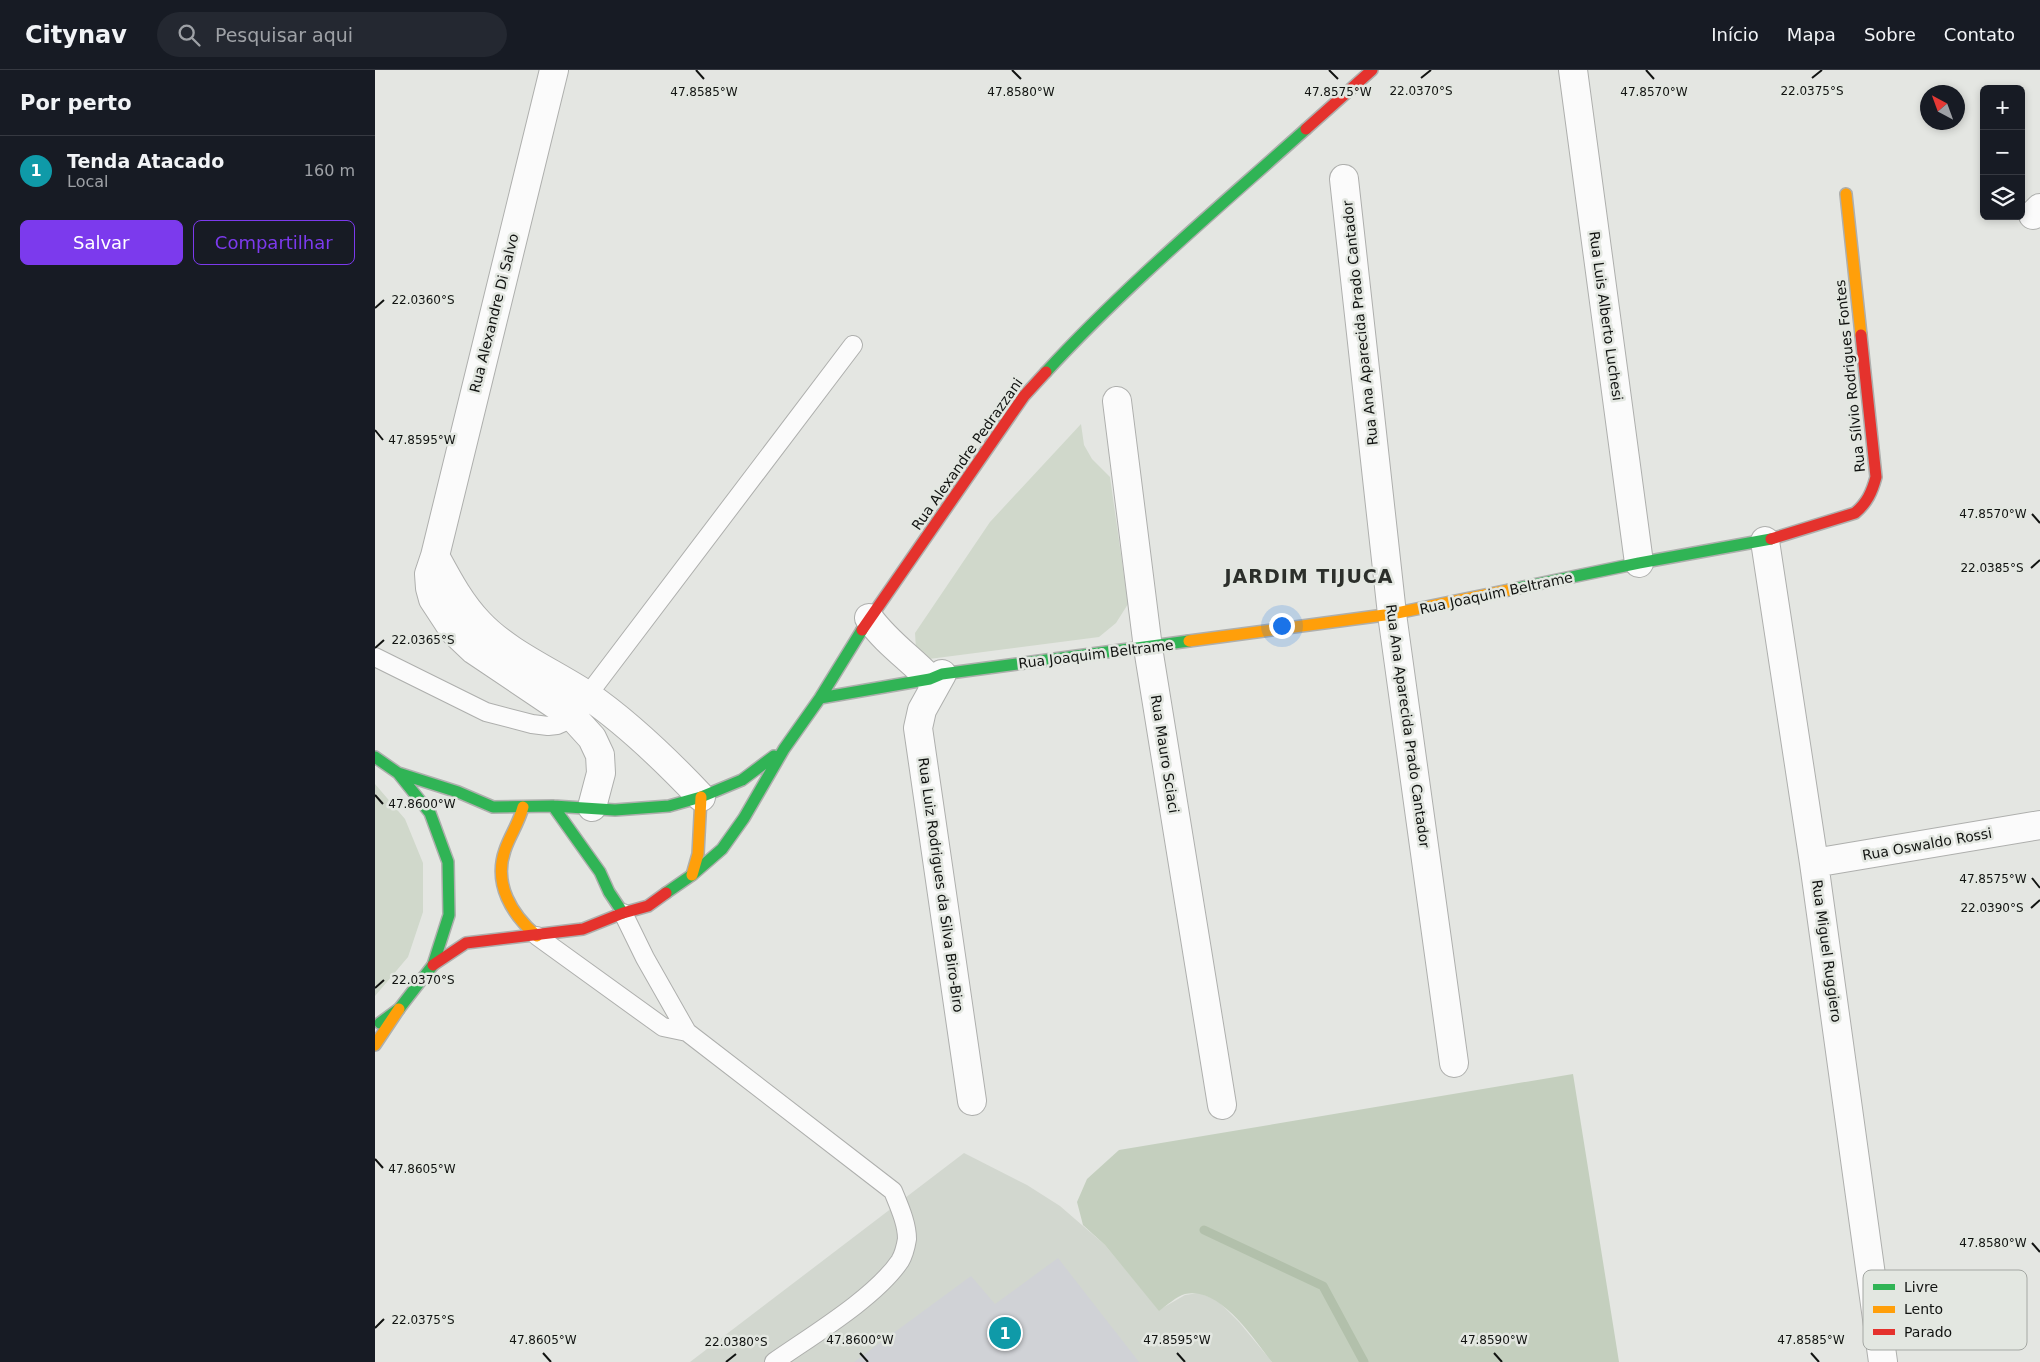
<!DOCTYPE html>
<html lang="pt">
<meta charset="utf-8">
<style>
:root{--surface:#171b24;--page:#242831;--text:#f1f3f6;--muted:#9ea1a6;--line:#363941;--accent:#7c3aed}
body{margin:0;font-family:"DejaVu Sans",sans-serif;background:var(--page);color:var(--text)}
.controls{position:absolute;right:15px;top:15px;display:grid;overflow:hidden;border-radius:8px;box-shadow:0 2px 8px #0003}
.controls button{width:45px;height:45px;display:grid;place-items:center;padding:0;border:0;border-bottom:1px solid var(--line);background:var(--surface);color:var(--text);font:25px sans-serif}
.compass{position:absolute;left:1545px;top:15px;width:45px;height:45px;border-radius:50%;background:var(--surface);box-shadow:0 2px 8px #0003;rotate:319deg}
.you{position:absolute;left:906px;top:555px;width:18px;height:18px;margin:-12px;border:4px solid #fff;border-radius:50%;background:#1a73e8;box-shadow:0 0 0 8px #1a73e833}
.badge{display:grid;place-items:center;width:32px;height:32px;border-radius:50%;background:var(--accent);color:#fff;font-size:16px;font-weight:700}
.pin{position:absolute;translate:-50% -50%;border:2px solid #fff;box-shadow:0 1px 5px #0006}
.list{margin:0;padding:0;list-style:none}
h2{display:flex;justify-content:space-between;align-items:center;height:65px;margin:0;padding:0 20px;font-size:21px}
h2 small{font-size:16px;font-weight:400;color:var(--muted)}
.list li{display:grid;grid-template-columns:32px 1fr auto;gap:15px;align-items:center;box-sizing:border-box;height:70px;padding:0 20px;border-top:1px solid var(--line)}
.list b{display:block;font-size:19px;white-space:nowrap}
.list p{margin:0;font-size:16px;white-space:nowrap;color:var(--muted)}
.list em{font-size:16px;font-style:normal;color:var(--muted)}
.actions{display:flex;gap:10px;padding:15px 20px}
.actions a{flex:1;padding:11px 0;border:1px solid var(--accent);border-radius:8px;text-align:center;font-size:18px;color:var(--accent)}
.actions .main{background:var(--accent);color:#fff}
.icon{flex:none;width:28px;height:28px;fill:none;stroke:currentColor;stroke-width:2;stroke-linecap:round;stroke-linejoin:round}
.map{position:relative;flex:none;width:1665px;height:1292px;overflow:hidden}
header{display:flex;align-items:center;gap:30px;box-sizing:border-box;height:70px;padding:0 25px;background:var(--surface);border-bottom:1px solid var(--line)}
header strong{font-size:24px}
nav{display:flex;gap:28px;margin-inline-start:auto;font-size:18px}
.search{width:350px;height:45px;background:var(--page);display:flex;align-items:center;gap:12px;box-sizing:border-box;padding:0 18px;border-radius:28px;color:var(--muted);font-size:19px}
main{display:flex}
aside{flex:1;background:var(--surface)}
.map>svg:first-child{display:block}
</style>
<header>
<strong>Citynav</strong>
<div class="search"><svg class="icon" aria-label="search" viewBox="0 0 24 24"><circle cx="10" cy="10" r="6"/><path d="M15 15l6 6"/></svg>Pesquisar aqui</div>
<nav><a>Início</a><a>Mapa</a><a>Sobre</a><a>Contato</a></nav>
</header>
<main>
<aside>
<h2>Por perto<small></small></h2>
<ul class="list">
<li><span class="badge" style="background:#0f9aa8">1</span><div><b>Tenda Atacado</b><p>Local</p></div><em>160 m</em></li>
</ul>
<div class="actions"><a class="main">Salvar</a><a>Compartilhar</a></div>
</aside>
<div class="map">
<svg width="1665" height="1292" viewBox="0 0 1665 1292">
<rect width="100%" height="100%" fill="#e4e6e2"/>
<path fill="#d2d7cf" d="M 589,1083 L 652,1115 L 685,1136 L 730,1175 L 784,1240 L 810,1225 L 824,1223 L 842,1230 L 864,1252 L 897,1292 L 315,1292 Z"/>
<path fill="#d0d8cb" d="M 706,354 L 709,375 L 717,389 L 735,407 L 753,534 L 741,553 L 724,567 L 554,589 L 541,579 L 540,563 L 615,452 Z
M 0,714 L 30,749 L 48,793 L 48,842 L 33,887 L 0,926 Z"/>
<path fill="#c4cfbe" d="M 1198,1004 L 1244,1292 L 897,1292 C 878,1268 845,1216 810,1224 C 801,1227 792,1235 784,1241 L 730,1175 L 708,1155 L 702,1132 L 712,1109 L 744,1080 Z"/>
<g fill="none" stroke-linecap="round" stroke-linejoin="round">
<path stroke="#b2c0ab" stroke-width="9" d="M 829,1160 L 948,1216 L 989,1292"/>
</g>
<path fill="#d0d2d6" d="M 683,1188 L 764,1292 L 479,1292 L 596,1206 L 620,1234 Z"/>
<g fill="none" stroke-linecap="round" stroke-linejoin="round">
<g stroke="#aeafad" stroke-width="20">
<path id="lane" d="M 0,587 L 111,642 L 157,654 L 173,656 L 182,655 L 191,651 L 212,626 L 478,275
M 248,843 L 270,888 L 312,962 L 518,1121 C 524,1136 532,1153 532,1169 C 531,1175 528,1186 525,1191 C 500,1228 436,1266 399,1292
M 162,866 L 288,957 L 312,962"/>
</g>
<g stroke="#aeafad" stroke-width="30">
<path id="street" d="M 179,0 L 60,486 L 54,504 L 55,518 L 58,529 L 79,561 L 99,580 L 197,646 L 217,668 L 225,685 L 226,703 L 217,737
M 1198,0 L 1264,493
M 969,109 L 1017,544 L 1079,993
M 1658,145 L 1665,138
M 742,331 L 773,578 L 847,1035
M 1390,471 L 1439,793 L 1508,1292
M 60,486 C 73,510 85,533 104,553 C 132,583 177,602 212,625 C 254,654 291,690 326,727
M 494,548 C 511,572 535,588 555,609
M 567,604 L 547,640 L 543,658 L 597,1031
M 1439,793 L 1665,755"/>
</g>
<g stroke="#aeafad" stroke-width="14">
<path id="fast" d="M 671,302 C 751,215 843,138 931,59
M 1134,520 L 1264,493 L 1396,469
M 445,628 L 555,609 L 567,604 L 814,571
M 0,687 L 23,703 L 55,743 L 73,792 L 74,845 L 58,895 L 24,939 L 5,953
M 23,703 L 83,722 L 118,737 L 178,736 L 240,740 L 294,736 L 326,727 L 367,710 L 399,686
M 178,736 L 225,802 L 234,822 L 248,843
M 291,823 L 317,805 L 347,779 L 369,748 L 409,679 L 445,628 L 487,560"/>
</g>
<g stroke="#aeafad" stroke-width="14">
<path id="slow" d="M 1471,124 L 1486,265
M 814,571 L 1017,544 L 1134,520
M 148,737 C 144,753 135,765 130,780 C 118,814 137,845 162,866
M 317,805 L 323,784 L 326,727
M 0,975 L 24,939"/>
</g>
<g stroke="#aeafad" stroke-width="14">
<path id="jam" d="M 931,59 L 997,0
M 1396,469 L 1480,443 C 1492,433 1497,422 1501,407 L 1486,265
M 487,560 L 649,326 L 671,302
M 58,895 L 91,873 L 208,859 L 248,843 L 273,836 L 291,823"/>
</g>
<use href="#lane" stroke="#fbfbfb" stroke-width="18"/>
<use href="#street" stroke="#fbfbfb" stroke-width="28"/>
<use href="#fast" stroke="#30b455" stroke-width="11"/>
<use href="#slow" stroke="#ff9f0a" stroke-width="11"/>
<use href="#jam" stroke="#e5322d" stroke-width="11"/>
</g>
<path fill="none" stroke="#111311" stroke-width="2" d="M 321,0 L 329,9M 637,0 L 646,9M 954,0 L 963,9M 1271,0 L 1279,9M 1046,8 L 1056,0M 1437,8 L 1447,0M 0,238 L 9,230M 0,360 L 8,370M 1657,444 L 1665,453M 1656,498 L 1665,490M 0,578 L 9,570M 0,725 L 8,734M 1657,808 L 1665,818M 1656,838 L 1665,830M 0,918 L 9,910M 0,1089 L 8,1098M 1657,1173 L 1665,1182M 0,1258 L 9,1249M 168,1283 L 176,1292M 485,1283 L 493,1292M 802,1283 L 810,1292M 1119,1283 L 1127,1292M 1436,1283 L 1444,1292M 351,1292 L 361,1284"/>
<g text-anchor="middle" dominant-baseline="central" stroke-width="5" stroke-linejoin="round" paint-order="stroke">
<g font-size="14" fill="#111311" stroke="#e3e7e1">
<text transform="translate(119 243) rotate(-76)">Rua Alexandre Di Salvo</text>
<text transform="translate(1231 246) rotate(82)">Rua Luis Alberto Luchesi</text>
<text transform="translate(985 253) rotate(-96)">Rua Ana Aparecida Prado Cantador</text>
<text transform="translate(1475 306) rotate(-96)">Rua Sílvio Rodrigues Fontes</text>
<text transform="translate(592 384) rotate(-55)">Rua Alexandre Pedrazzani</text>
<text transform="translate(1121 523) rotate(-12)">Rua Joaquim Beltrame</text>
<text transform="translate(721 584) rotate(-7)">Rua Joaquim Beltrame</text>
<text transform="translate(1033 656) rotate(82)">Rua Ana Aparecida Prado Cantador</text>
<text transform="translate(790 684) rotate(81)">Rua Mauro Sciaci</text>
<text transform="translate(1552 774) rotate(-10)">Rua Oswaldo Rossi</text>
<text transform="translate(566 815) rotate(82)">Rua Luiz Rodrigues da Silva Biro-Biro</text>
<text transform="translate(1452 881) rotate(82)">Rua Miguel Ruggiero</text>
</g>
<g font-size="19" font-weight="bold" letter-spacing="1" fill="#2c2f2b" stroke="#e3e7e1">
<text x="934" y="506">JARDIM TIJUCA</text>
</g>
</g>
<rect x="1488" y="1200" width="164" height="80" rx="8" fill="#e3e7e1" stroke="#a4a7a3" stroke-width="1"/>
<rect x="1498" y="1214" width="22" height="6" fill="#30b455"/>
<rect x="1498" y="1236" width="22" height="7" fill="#ff9f0a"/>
<rect x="1498" y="1259" width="22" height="6" fill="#e5322d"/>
<g font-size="14" fill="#111311">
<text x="1529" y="1222">Livre</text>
<text x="1529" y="1244">Lento</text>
<text x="1529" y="1267">Parado</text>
</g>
<g font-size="12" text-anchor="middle" fill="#111311" stroke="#e3e7e1" stroke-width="5" stroke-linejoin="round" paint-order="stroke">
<text x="1046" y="25">22.0370°S</text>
<text x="1437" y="25">22.0375°S</text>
<text x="646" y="26">47.8580°W</text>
<text x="329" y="26">47.8585°W</text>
<text x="963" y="26">47.8575°W</text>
<text x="1279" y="26">47.8570°W</text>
<text x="48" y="234">22.0360°S</text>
<text x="47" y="374">47.8595°W</text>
<text x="1618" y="448">47.8570°W</text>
<text x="1617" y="502">22.0385°S</text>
<text x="48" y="574">22.0365°S</text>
<text x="47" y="738">47.8600°W</text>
<text x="1618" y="813">47.8575°W</text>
<text x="1617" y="842">22.0390°S</text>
<text x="48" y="914">22.0370°S</text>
<text x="47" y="1103">47.8605°W</text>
<text x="1618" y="1177">47.8580°W</text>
<text x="48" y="1254">22.0375°S</text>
<text x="168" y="1274">47.8605°W</text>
<text x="485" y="1274">47.8600°W</text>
<text x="802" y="1274">47.8595°W</text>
<text x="1119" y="1274">47.8590°W</text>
<text x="1436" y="1274">47.8585°W</text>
<text x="361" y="1276">22.0380°S</text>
</g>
</svg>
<div class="controls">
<button>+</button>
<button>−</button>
<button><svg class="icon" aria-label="layers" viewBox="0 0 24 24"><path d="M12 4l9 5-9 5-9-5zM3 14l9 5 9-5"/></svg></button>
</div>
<svg class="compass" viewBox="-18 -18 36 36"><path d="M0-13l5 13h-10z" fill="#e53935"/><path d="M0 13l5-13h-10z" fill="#9ea1a6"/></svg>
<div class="you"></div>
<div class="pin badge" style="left:630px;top:1263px;background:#0f9aa8">1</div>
</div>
</main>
